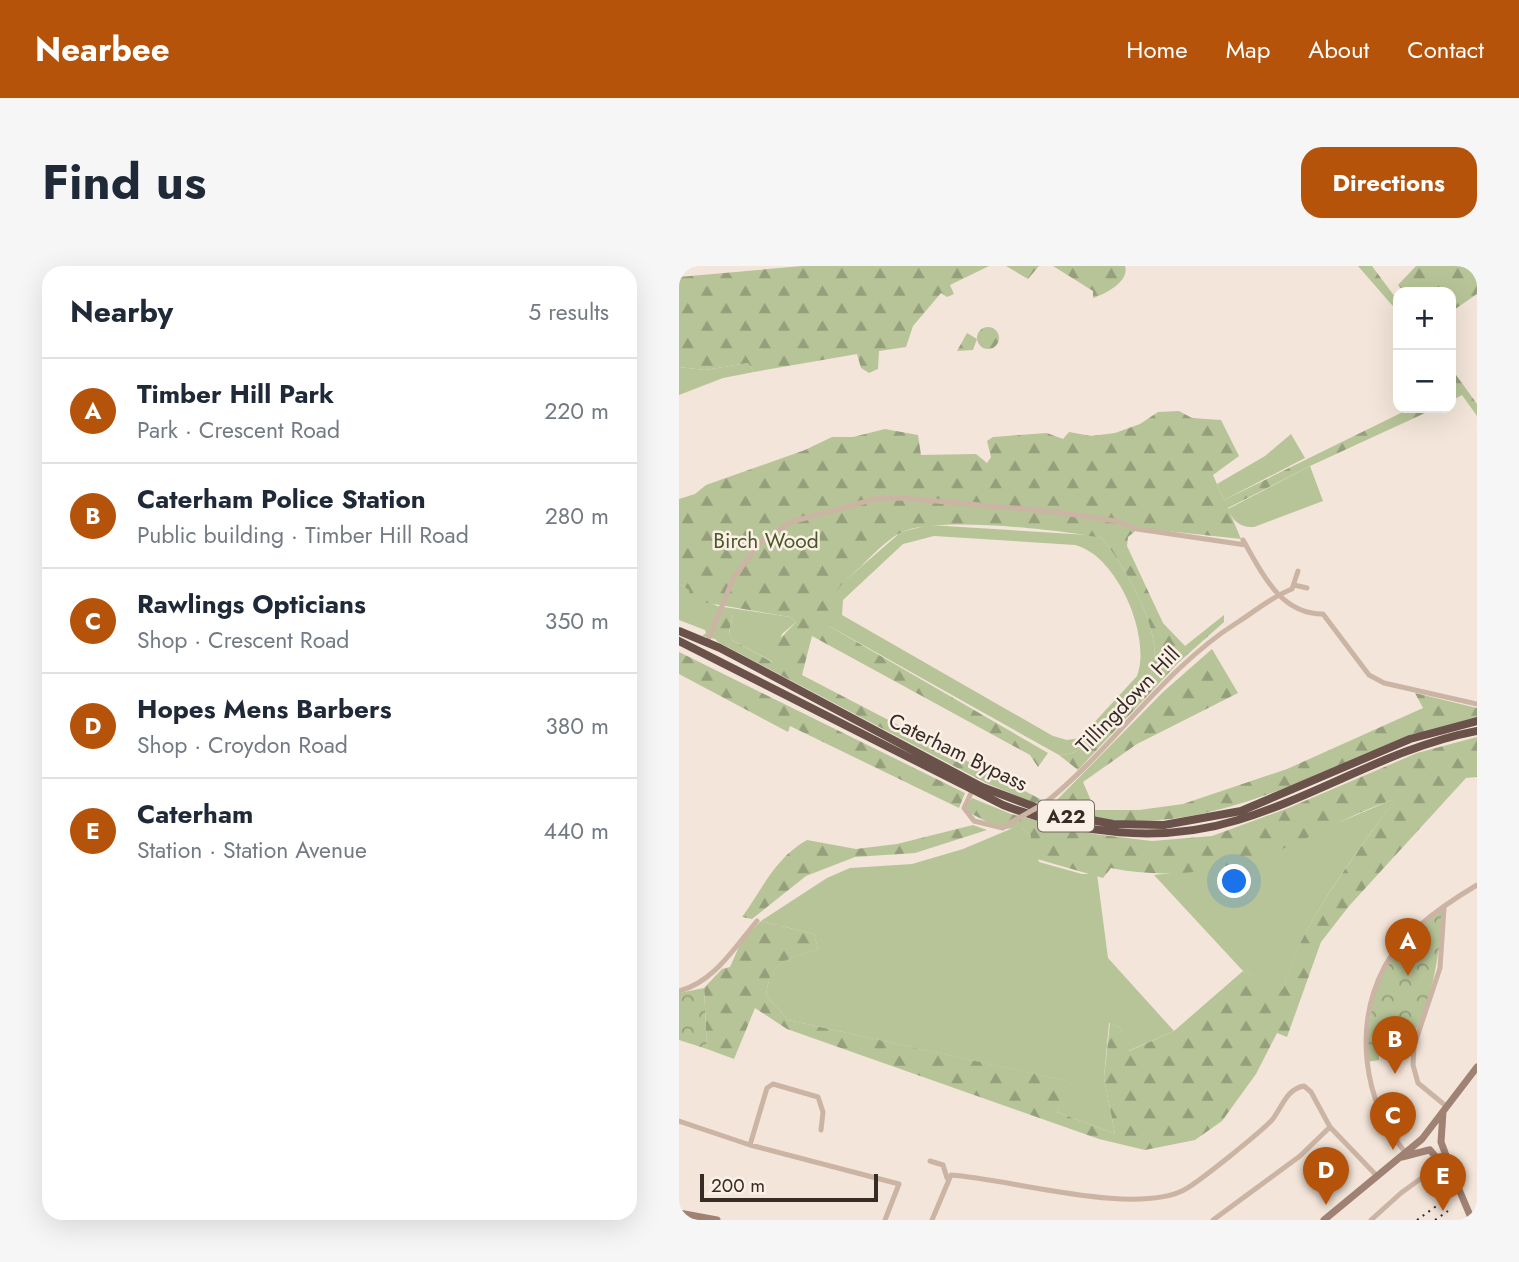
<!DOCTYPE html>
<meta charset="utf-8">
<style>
:root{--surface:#fff;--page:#f6f6f7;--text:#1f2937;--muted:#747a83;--line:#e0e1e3;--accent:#b45309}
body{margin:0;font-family:Jost,sans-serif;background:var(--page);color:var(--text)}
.controls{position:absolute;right:21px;top:21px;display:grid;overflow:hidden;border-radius:14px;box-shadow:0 7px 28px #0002}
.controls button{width:63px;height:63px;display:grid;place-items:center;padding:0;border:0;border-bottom:2px solid var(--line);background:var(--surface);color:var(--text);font:35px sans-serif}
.scale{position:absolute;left:21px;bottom:18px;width:178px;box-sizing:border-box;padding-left:7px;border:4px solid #372b26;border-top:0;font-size:19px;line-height:24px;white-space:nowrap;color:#372b26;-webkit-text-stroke:5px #fbf0e6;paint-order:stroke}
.you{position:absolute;left:556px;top:616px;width:24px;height:24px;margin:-18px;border:5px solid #fff;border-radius:50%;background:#1a73e8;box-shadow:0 0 0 10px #1a73e833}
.badge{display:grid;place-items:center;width:46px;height:46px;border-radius:50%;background:var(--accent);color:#fff;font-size:23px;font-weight:700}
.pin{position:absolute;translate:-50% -58px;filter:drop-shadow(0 2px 4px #0008)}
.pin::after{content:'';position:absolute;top:37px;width:24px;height:21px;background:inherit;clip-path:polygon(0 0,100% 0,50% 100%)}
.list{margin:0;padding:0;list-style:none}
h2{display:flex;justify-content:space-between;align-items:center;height:91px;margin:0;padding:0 28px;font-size:30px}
h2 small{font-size:23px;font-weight:400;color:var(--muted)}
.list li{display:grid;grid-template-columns:46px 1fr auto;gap:21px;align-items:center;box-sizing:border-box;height:105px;padding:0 28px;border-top:2px solid var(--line)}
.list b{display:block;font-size:26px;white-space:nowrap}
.list p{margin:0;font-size:23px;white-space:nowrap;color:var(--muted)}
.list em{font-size:23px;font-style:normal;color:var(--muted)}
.map{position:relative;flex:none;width:798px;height:954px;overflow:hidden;border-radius:21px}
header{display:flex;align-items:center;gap:42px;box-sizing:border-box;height:98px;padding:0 35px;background:var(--accent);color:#fff}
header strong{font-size:33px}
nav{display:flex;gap:38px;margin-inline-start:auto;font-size:24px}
.intro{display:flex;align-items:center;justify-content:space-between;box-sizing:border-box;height:168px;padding:0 42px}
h1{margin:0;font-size:49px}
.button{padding:18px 32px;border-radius:21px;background:var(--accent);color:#fff;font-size:24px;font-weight:700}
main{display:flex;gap:42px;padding:0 42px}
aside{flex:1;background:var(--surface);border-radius:21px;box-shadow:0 7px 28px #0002}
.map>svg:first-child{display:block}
</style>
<header>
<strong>Nearbee</strong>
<nav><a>Home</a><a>Map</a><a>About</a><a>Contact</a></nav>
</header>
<div class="intro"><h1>Find us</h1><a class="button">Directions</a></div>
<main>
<aside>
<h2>Nearby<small>5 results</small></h2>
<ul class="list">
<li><span class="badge">A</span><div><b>Timber Hill Park</b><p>Park · Crescent Road</p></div><em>220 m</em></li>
<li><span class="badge">B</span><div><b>Caterham Police Station</b><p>Public building · Timber Hill Road</p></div><em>280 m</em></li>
<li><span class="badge">C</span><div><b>Rawlings Opticians</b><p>Shop · Crescent Road</p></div><em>350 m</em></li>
<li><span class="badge">D</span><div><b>Hopes Mens Barbers</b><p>Shop · Croydon Road</p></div><em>380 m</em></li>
<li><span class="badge">E</span><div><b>Caterham</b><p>Station · Station Avenue</p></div><em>440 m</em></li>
</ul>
</aside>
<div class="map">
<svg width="798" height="954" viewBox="0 0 798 954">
<defs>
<pattern id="forest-firs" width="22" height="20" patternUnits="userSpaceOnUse" patternTransform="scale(1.75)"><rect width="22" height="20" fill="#b7c498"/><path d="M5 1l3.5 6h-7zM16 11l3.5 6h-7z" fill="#969f7c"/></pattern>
<pattern id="park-crowns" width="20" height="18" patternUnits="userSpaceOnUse" patternTransform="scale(1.75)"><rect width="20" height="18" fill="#b7c498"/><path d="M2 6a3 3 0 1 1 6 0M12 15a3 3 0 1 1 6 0" fill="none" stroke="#969f7c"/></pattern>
</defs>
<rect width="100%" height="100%" fill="#f3e5d9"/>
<path fill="#b7c498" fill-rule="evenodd" d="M 69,97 L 75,106 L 44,112 L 0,129 L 0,101 L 26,104 Z
M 612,168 L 626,192 L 545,234 L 538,218 L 586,190 Z
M 631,200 L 644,235 L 575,261 C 561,262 554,255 549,243 Z
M 250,259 L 410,269 L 423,272 C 445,299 487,369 473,405 C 466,426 448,441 433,456 C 418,471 402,489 380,489 L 150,360 L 150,334 L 161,319 L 222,266 ZM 255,270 L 396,279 C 438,289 473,371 458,410 L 401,472 L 388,474 L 374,470 L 163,349 L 164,334 L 224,278 Z
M 0,318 L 38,340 L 111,351 L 117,356 L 103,368 L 94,396 L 53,374 L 50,368 L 54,348 L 36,373 L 23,370 L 27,367 L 26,364 L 0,354 Z
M 717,532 C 679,585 619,661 604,724 L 564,705 L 475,609 C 553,603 645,563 717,532 Z
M 334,562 L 343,562 L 352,570 L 360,596 L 403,608 L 418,608 L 429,692 L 495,765 L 449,785 L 441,762 L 430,757 L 425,812 L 436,868 L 378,846 L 387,815 L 109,754 L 87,729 C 92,693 107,694 139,683 L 135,668 L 82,655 L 148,612 L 171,602 L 233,598 L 284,583 Z"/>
<path fill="url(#forest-firs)" d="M 123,0 L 310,0 L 271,19 L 275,28 L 268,31 L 262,27 L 234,60 L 227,81 L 200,85 L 199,103 L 190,107 L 182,102 L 178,88 L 75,106 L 69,97 L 26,104 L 0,101 L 0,11 Z
M 327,0 L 360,0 L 349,13 Z
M 374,0 L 446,0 C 451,15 427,28 414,32 L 414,25 Z
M 679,0 L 693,0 L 719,35 L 719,46 Z
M 737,0 L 798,0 L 798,28 L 772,46 L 772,26 L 725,26 L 719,19 Z
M298 72a11 11 0 1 1 22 0a11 11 0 1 1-22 0Z
M 288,67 L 298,73 L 294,84 L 278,85 Z
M 772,102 L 798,138 L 798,150 L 783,129 L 772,135 L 772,124 L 777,121 L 772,114 Z
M 732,142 L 757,142 L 631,200 L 549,242 L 562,273 L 460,262 L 449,271 L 448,280 L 484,357 L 506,380 L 545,349 L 545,356 L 499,397 L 399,504 L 380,489 C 402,489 418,471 433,456 C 448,441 466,426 473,405 C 487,369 445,299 423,272 C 384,264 254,249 221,267 C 206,275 193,290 180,302 C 157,323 151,328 150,360 L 369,487 L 359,501 L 351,489 L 133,370 L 123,409 L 365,535 L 355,537 L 307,517 L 39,376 L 36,373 L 45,347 L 54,348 L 50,367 L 53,374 L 93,396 L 97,377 L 117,356 L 111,351 L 11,334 L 10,324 L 0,318 L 0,233 L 16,228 L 27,219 L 126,184 L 153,171 L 174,171 L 206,163 L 239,169 L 242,189 L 297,188 L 308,197 L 312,191 L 308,175 L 314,171 L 368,167 L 384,173 L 390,166 L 412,170 L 436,167 L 461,158 L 479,146 L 500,145 L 513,152 L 542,154 L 560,190 L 534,209 L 545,234 Z
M 533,383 L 559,427 L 458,478 L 404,516 L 416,544 L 460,544 L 504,538 L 608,503 L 744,442 L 736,427 L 798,442 L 798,452 C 648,486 532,592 370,542 L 484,426 Z
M 0,386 L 286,527 L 280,542 L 111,460 L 109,466 L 0,408 Z
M 798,471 L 798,511 L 787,512 L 670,640 L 642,676 L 608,771 L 598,767 L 577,808 L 543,855 L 516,874 L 466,884 L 420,873 L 108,763 L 76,742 L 55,793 L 28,783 L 25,722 L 43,703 L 51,701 L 63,674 L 82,655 L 135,668 L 139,683 C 108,694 92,693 87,729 L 109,754 L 388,815 L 378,846 L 436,868 L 425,812 L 431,757 L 441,762 L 450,785 L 495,765 L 564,705 L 604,723 C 619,661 679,586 716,533 C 669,548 626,577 579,592 C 532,608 480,612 432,602 L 424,612 L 351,591 L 352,570 L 343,562 L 322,563 L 289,546 L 286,541 L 293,532 L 332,548 L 415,568 L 473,575 L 533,570 L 607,543 L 738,487 Z
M 294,559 L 308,564 L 236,587 L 176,591 L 127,610 L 73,653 L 63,651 C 84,622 96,592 128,574 L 177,583 L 218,578 Z"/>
<path fill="url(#park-crowns)" d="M 765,642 C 759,690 755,738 728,780 L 700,783 L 700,794 L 688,796 C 690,716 704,692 765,642 Z
M 25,722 L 28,783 L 0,774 L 0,727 Z"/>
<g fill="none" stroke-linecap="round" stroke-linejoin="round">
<path stroke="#ccb4a4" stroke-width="5" d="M 564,274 C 583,307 601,348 644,348 L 690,409 L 705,417 L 798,438
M 615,319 L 628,322
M 28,376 L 55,311 L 82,276 L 112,256 L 196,233 L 224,232 L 377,246 L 437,255 L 458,263 L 567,279
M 293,525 L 285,542 L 295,555 L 324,562 L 331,557
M 366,537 C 435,482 484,403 559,356 C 578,344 592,331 613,323 L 619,305
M 765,642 L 761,702 L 735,780 L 734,799 L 739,817 L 767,840
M 0,725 C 35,716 55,682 78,655
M 0,855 L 71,879 L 220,918 L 206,954
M 71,879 L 88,822 L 94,818 L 139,831 L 144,846 L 142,864
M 726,886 C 684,835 674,760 706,700 C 724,667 766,638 798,619
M 251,895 L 264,899 L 268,912
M 253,954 L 272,909 C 331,913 454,950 505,924 C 520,916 582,866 593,854 C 603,842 607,823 625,820 L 632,826 L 651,861 L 698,910
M 534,954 L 621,890 L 651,861
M 692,954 L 722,927 L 755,903 L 757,890"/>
<path stroke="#a08275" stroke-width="7" d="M 764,846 L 762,876 L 775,911
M 751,884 L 776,914 L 793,954
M 723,891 L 750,884
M 0,947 L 38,954
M 645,954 L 743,873 L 798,801"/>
<path stroke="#6a524a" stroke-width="8" d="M 0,365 L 41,382 L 303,521 L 369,546 L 434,558 L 485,559 L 562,545 L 731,473 L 798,455
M 0,375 L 324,539 C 399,568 481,578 559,554 C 641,529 713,481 798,465"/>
<path stroke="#372b26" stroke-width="2" stroke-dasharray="2 5" stroke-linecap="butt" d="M 738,954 L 763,936
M 756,954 L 769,945"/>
<path stroke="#ccb4a4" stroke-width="5" d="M 331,557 L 366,537"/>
</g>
<g text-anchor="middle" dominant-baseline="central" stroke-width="5" stroke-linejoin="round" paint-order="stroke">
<rect fill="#fbf0e6" stroke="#726660" stroke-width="2" x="359" y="534.5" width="56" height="31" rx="5"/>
<g font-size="19" font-weight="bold" fill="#372b26">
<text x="387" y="550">A22</text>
</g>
<g font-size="21" fill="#495728" stroke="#fbf0e6">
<text x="87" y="275">Birch Wood</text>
</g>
<g font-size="21" fill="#372b26" stroke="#fbf0e6">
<text transform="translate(449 434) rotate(-46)">Tillingdown Hill</text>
<text transform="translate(279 486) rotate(26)">Caterham Bypass</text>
</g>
</g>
</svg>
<div class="controls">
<button>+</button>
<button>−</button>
</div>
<div class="scale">200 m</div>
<div class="you"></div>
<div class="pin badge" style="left:729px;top:710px">A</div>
<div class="pin badge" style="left:716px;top:808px">B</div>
<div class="pin badge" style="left:714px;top:884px">C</div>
<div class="pin badge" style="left:647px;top:939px">D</div>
<div class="pin badge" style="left:764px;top:945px">E</div>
</div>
</main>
